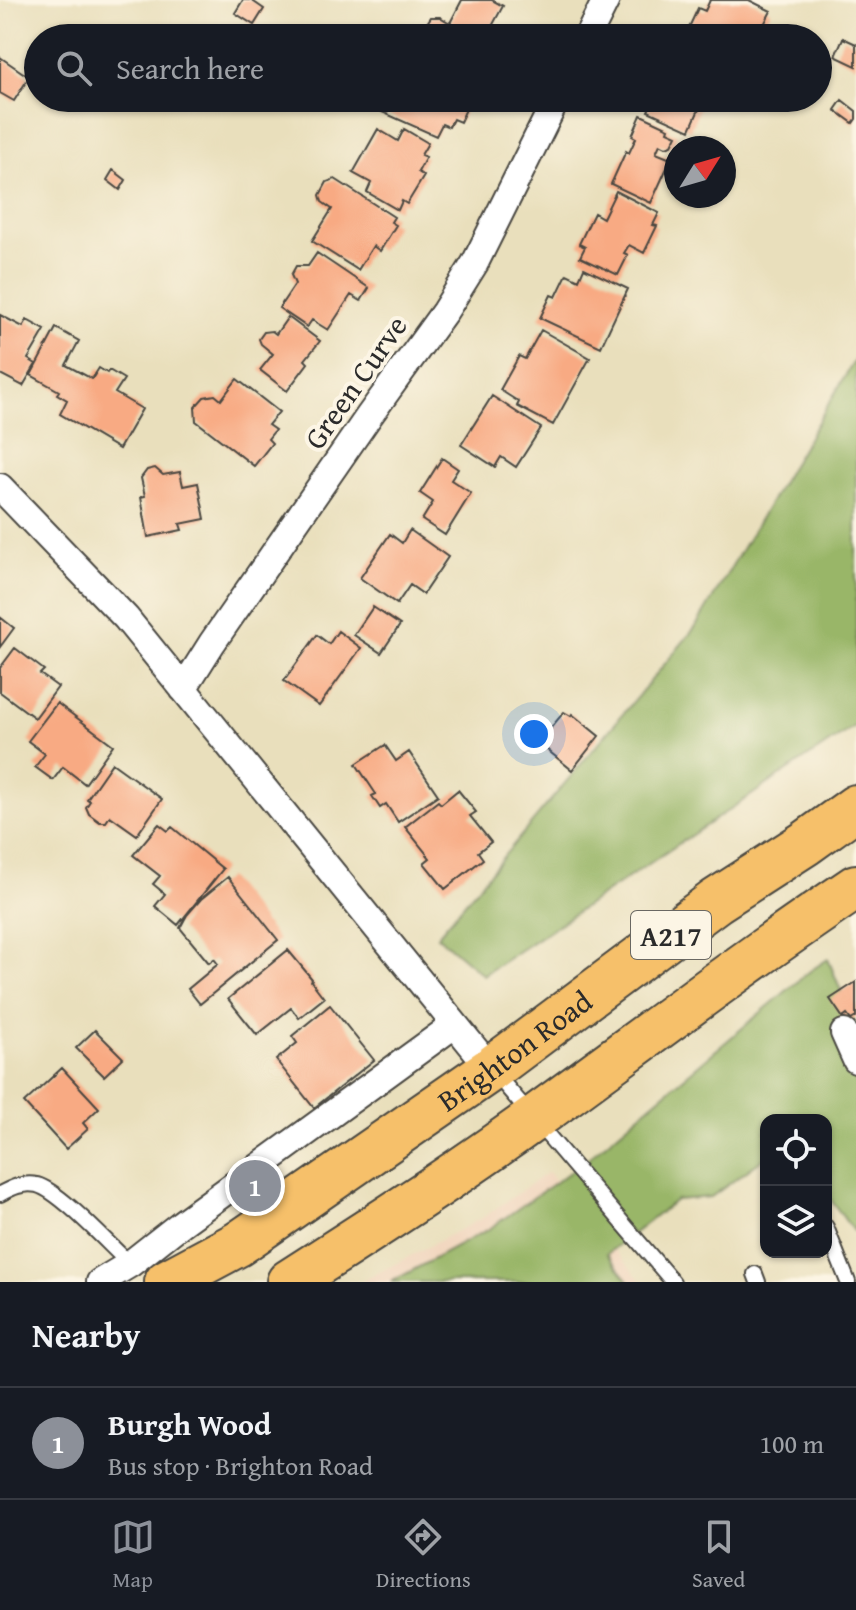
<!DOCTYPE html>
<meta charset="utf-8">
<style>
:root{--surface:#171b24;--page:#242831;--text:#f1f3f6;--muted:#9ea1a6;--line:#363941;--accent:#8c9099}
body{margin:0;font-family:"Gentium Book Plus",serif;background:var(--page);color:var(--text)}
.controls{position:absolute;right:24px;bottom:24px;display:grid;overflow:hidden;border-radius:16px;box-shadow:0 2px 6px #0004}
.controls button{width:72px;height:72px;display:grid;place-items:center;padding:0;border:0;border-bottom:2px solid var(--line);background:var(--surface);color:var(--text);font:40px sans-serif}
.compass{position:absolute;left:664px;top:136px;width:72px;height:72px;border-radius:50%;background:var(--surface);box-shadow:0 2px 6px #0004;rotate:53deg}
.you{position:absolute;left:534px;top:734px;width:28px;height:28px;margin:-20px;border:6px solid #fff;border-radius:50%;background:#1a73e8;box-shadow:0 0 0 12px #1a73e833}
.badge{display:grid;place-items:center;width:52px;height:52px;border-radius:50%;background:var(--accent);color:#fff;font-size:26px;font-weight:700}
.pin{position:absolute;translate:-50% -50%;border:4px solid #fff;box-shadow:0 2px 8px #0006}
.list{margin:0;padding:0;list-style:none}
h2{display:flex;justify-content:space-between;align-items:center;height:104px;margin:0;padding:0 32px;font-size:34px}
h2 small{font-size:26px;font-weight:400;color:var(--muted)}
.list li{display:grid;grid-template-columns:52px 1fr auto;gap:24px;align-items:center;box-sizing:border-box;height:112px;padding:0 32px;border-top:2px solid var(--line)}
.list b{display:block;font-size:30px;white-space:nowrap}
.list p{margin:0;font-size:26px;white-space:nowrap;color:var(--muted)}
.list em{font-size:26px;font-style:normal;color:var(--muted)}
.icon{flex:none;width:44px;height:44px;fill:none;stroke:currentColor;stroke-width:2;stroke-linecap:round;stroke-linejoin:round}
.map{position:relative;flex:none;width:856px;height:1282px;overflow:hidden}
.search{position:absolute;background:var(--surface);box-shadow:0 2px 6px #0004;left:24px;right:24px;top:24px;height:88px;display:flex;align-items:center;gap:20px;box-sizing:border-box;padding:0 28px;border-radius:44px;color:var(--muted);font-size:30px}
.sheet{height:216px;background:var(--surface)}
nav{display:flex;justify-content:space-around;align-items:center;box-sizing:border-box;height:112px;border-top:2px solid var(--line);background:var(--surface);font-size:22px;color:var(--muted)}
nav a{display:grid;justify-items:center;gap:4px}
nav .on{color:var(--accent)}
.map>svg:first-child{display:block}
</style>
<div class="map">
<svg width="856" height="1282" viewBox="0 0 856 1282">
<rect width="100%" height="100%" fill="#fcf5e5"/>
<filter id="ink" filterUnits="userSpaceOnUse"><feTurbulence type="fractalNoise" baseFrequency=".0125" numOctaves="2"/><feDisplacementMap in="SourceGraphic" scale="16" xChannelSelector="R" yChannelSelector="G"/><feConvolveMatrix kernelMatrix="1 2 1 2 8 2 1 2 1" color-interpolation-filters="sRGB"/></filter>
<filter id="wash" filterUnits="userSpaceOnUse"><feTurbulence type="fractalNoise" baseFrequency=".006" numOctaves="4" result="noise"/><feDisplacementMap in="SourceGraphic" scale="32" xChannelSelector="R" yChannelSelector="G"/><feGaussianBlur stdDeviation="1.8" result="paint"/><feColorMatrix in="noise" values="0 0 0 0 0 0 0 0 0 0 0 0 0 0 0 0 0 1.4 0 .05"/><feComposite in="paint" operator="in"/></filter>
<g filter="url(#wash)">
<rect width="100%" height="100%" fill="#e9dfbc"/>
<path fill="#f1d5bd" d="M 548,1172 L 642,1282 L 361,1282 L 484,1217 Z"/>
<path fill="#99b668" stroke="#62704a" stroke-width="2" d="M 856,358 L 856,725 L 483,975 L 437,936 L 695,628 Z
M 828,959 L 856,1027 L 856,1230 L 853,1231 L 826,1193 L 826,1120 L 766,1120 L 766,1157 L 711,1197 L 676,1200 L 607,1254 L 630,1282 L 391,1282 L 489,1229 L 581,1164 L 810,971 Z"/>
<g id="blocks">
<path fill="#f8aa83" d="M 243,0 L 251,0 L 264,9 L 254,25 L 235,13 Z
M 462,0 L 492,0 L 503,6 L 490,30 L 497,33 L 494,38 L 434,38 L 430,36 L 425,26 L 431,17 L 440,17 L 450,23 Z
M 710,0 L 749,0 L 771,11 L 757,38 L 684,38 L 698,8 L 705,11 Z
M 843,38 L 856,44 L 856,66 L 835,56 Z
M 0,57 L 29,77 L 14,101 L 0,93 Z
M 389,98 L 462,98 L 460,104 L 467,107 L 460,122 L 453,119 L 449,127 L 442,124 L 436,136 L 382,112 Z
M 654,98 L 704,98 L 690,130 L 648,111 Z
M 842,100 L 856,111 L 856,119 L 853,123 L 835,110 Z
M 641,115 L 669,128 L 668,131 L 677,135 L 672,145 L 666,147 L 660,144 L 656,153 L 671,159 L 651,203 L 611,184 L 626,151 L 629,153 L 636,138 L 632,136 Z
M 378,129 L 398,141 L 404,129 L 428,143 L 421,155 L 426,157 L 418,172 L 424,176 L 407,204 L 402,201 L 398,210 L 367,192 L 371,183 L 353,173 Z
M 113,170 L 126,180 L 120,190 L 107,180 Z
M 335,179 L 394,217 L 391,222 L 396,225 L 380,251 L 373,246 L 358,270 L 312,241 L 332,209 L 322,202 L 320,195 L 327,182 Z
M 616,191 L 659,213 L 653,225 L 657,226 L 644,253 L 629,245 L 624,253 L 628,255 L 618,275 L 580,257 L 585,247 L 579,244 L 594,213 L 603,218 Z
M 317,253 L 369,288 L 361,301 L 351,295 L 328,330 L 312,320 L 307,327 L 279,308 L 295,284 L 291,275 L 296,266 L 308,266 Z
M 584,268 L 628,289 L 601,347 L 540,318 L 551,295 L 556,297 L 567,274 L 579,280 Z
M 0,315 L 23,327 L 27,320 L 45,330 L 28,359 L 36,364 L 23,386 L 0,374 Z
M 288,317 L 320,341 L 305,360 L 308,363 L 287,391 L 260,370 L 273,354 L 261,344 L 259,339 L 264,332 L 272,331 L 276,334 Z
M 56,328 L 79,341 L 66,365 L 92,379 L 99,368 L 107,373 L 109,370 L 124,379 L 115,393 L 142,409 L 119,449 L 60,414 L 67,400 L 57,394 L 59,391 L 31,375 Z
M 541,330 L 590,358 L 553,425 L 517,406 L 519,402 L 500,390 L 519,356 L 525,359 Z
M 237,379 L 279,412 L 268,425 L 275,430 L 268,439 L 272,443 L 254,466 L 196,421 L 195,407 L 204,397 L 215,395 L 221,400 Z
M 492,396 L 541,428 L 516,467 L 501,457 L 495,467 L 461,445 Z
M 442,458 L 458,469 L 451,480 L 471,493 L 445,535 L 422,520 L 433,502 L 420,493 Z
M 155,468 L 163,475 L 180,472 L 183,486 L 198,483 L 205,519 L 180,524 L 182,530 L 148,537 L 141,497 L 145,496 L 141,478 L 147,470 Z
M 410,530 L 448,557 L 423,594 L 410,585 L 397,604 L 360,578 L 390,534 L 402,543 Z
M 373,607 L 400,625 L 381,653 L 354,635 Z
M 0,617 L 14,628 L 0,647 Z
M 338,631 L 361,648 L 319,706 L 284,681 L 317,635 L 329,644 Z
M 15,648 L 44,670 L 40,674 L 58,687 L 35,718 L 0,692 L 0,668 Z
M 57,703 L 113,745 L 85,784 L 63,767 L 53,780 L 35,767 L 45,754 L 28,741 Z
M 564,712 L 571,716 L 572,714 L 599,736 L 572,770 L 545,748 L 550,742 L 543,737 Z
M 385,745 L 396,761 L 409,752 L 438,795 L 398,822 L 386,804 L 380,808 L 372,796 L 376,794 L 356,764 Z
M 112,763 L 162,799 L 137,835 L 110,816 L 106,822 L 100,822 L 89,814 L 86,807 L 90,801 L 87,799 Z
M 458,790 L 476,812 L 470,816 L 491,842 L 478,852 L 483,859 L 445,889 L 424,863 L 430,858 L 405,827 L 438,801 L 441,804 Z
M 159,824 L 168,831 L 172,827 L 223,869 L 178,925 L 155,906 L 165,894 L 153,884 L 160,876 L 133,855 Z
M 228,877 L 278,940 L 200,1004 L 188,989 L 218,964 L 214,959 L 209,963 L 180,928 L 187,915 L 201,899 Z
M 288,950 L 312,979 L 311,981 L 324,998 L 299,1018 L 291,1008 L 257,1035 L 228,999 Z
M 856,982 L 856,1017 L 851,1020 L 847,1015 L 843,1018 L 830,999 Z
M 330,1005 L 374,1060 L 314,1108 L 276,1060 L 297,1043 L 292,1036 Z
M 95,1030 L 123,1058 L 104,1076 L 76,1048 Z
M 62,1068 L 99,1108 L 83,1123 L 88,1129 L 66,1149 L 24,1103 Z"/>
</g>
</g>
<g filter="url(#ink)">
<use href="#blocks" fill-opacity="0" stroke="#484641" stroke-width="2"/>
<g fill="none" stroke-linecap="round" stroke-linejoin="round">
<g stroke="#484641" stroke-width="18">
<path id="service" d="M 494,1072 L 673,1282
M 0,1194 C 11,1188 23,1182 37,1185 C 60,1191 110,1246 130,1264
M 826,1227 L 848,1282
M 755,1274 L 758,1282"/>
</g>
<g stroke="#484641" stroke-width="30">
<path id="minor" d="M 587,38 L 606,0
M 0,487 L 126,618 L 491,1069
M 183,689 L 212,643 L 369,416 L 445,311 L 475,263 L 557,98
M 844,1033 L 856,1060
M 100,1282 L 130,1264 L 182,1223 L 454,1025"/>
</g>
<g stroke="#484641" stroke-width="48">
<g id="trunk">
<path id="s1" d="M 167,1282 L 238,1244 L 491,1069 L 716,901 L 806,843 L 856,807"/>
<path d="M 289,1282 C 372,1229 456,1175 536,1117 C 642,1040 747,960 856,887"/>
</g>
</g>
<use href="#service" stroke="#fff" stroke-width="14"/>
<use href="#minor" stroke="#fff" stroke-width="26"/>
<use href="#trunk" stroke="#f6c06b" stroke-width="44"/>
</g>
</g>
<g text-anchor="middle" dominant-baseline="central" stroke-width="8" stroke-linejoin="round" paint-order="stroke">
<rect fill="#fcf5e5" stroke="#6a6863" stroke-width="2" x="631" y="911" width="80" height="48" rx="6"/>
<g font-size="28" font-weight="bold" fill="#2b2b2b">
<text x="671" y="935">A217</text>
</g>
<g font-size="30" fill="#2b2b2b" stroke="#fcf5e5">
<text transform="translate(355 382) rotate(-55)">Green Curve</text>
<text stroke="none"><textPath href="#s1" startOffset="418">Brighton Road</textPath></text>
</g>
</g>
</svg>
<div class="controls">
<button><svg class="icon" aria-label="locate" viewBox="0 0 24 24"><circle cx="12" cy="12" r="6"/><path d="M12 2v4M12 18v4M2 12h4M18 12h4"/></svg></button>
<button><svg class="icon" aria-label="layers" viewBox="0 0 24 24"><path d="M12 4l9 5-9 5-9-5zM3 14l9 5 9-5"/></svg></button>
</div>
<svg class="compass" viewBox="-18 -18 36 36"><path d="M0-13l5 13h-10z" fill="#e53935"/><path d="M0 13l5-13h-10z" fill="#9ea1a6"/></svg>
<div class="you"></div>
<div class="pin badge" style="left:255px;top:1186px">1</div>
<div class="search"><svg class="icon" aria-label="search" viewBox="0 0 24 24"><circle cx="10" cy="10" r="6"/><path d="M15 15l6 6"/></svg>Search here</div>
</div>
<section class="sheet">
<h2>Nearby<small></small></h2>
<ul class="list">
<li><span class="badge">1</span><div><b>Burgh Wood</b><p>Bus stop · Brighton Road</p></div><em>100 m</em></li>
</ul>
</section>
<nav>
<a class="on"><svg class="icon" aria-label="map" viewBox="0 0 24 24"><path d="M3 6l6-2 6 2 6-2v14l-6 2-6-2-6 2zM9 4v14M15 6v14"/></svg>Map</a>
<a><svg class="icon" aria-label="directions" viewBox="0 0 24 24"><path d="M12 3l9 9-9 9-9-9zM9 14v-3h6M13 9l2 2-2 2"/></svg>Directions</a>
<a><svg class="icon" aria-label="saved" viewBox="0 0 24 24"><path d="M7 4h10v16l-5-4-5 4z"/></svg>Saved</a>
</nav>
